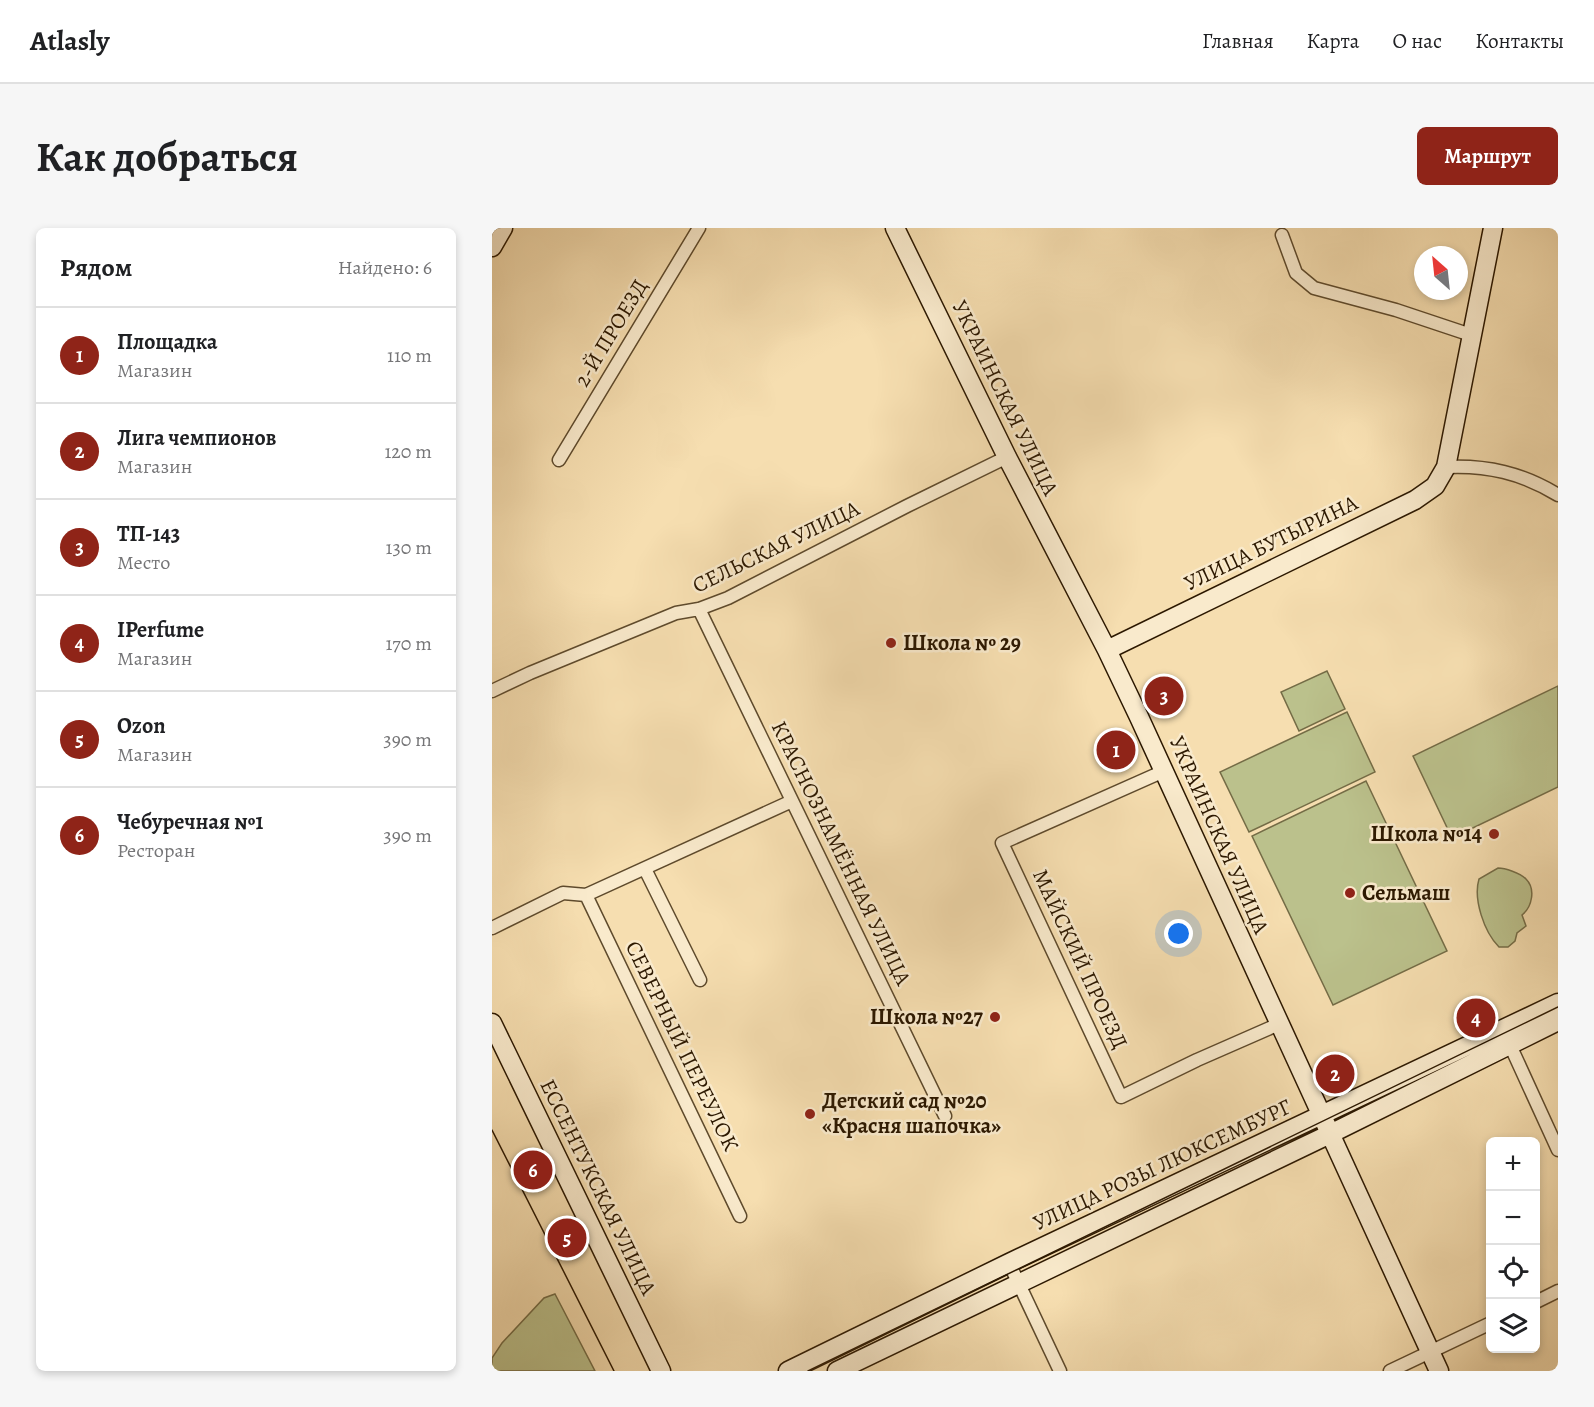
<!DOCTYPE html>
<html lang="ru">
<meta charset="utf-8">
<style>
:root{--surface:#fff;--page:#f6f6f6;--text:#202124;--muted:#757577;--line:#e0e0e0;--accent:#8f2418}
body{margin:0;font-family:Alegreya,serif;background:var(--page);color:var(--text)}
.controls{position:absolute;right:18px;bottom:18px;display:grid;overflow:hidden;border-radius:9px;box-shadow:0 3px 9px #0003}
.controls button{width:54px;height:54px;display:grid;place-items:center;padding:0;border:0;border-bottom:2px solid var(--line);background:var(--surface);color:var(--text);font:30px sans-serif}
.compass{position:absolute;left:922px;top:18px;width:54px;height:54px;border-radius:50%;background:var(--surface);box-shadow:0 3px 9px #0003;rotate:333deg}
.you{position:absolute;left:687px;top:706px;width:21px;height:21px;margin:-15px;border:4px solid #fff;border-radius:50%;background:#1a73e8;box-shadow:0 0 0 9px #1a73e833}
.badge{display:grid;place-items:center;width:39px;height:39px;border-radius:50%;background:var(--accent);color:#fff;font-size:20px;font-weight:700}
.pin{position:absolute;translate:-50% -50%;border:3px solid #fff;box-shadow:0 2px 6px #0006}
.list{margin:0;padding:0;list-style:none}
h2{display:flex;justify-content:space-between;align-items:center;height:78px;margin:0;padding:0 24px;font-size:26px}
h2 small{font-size:20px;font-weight:400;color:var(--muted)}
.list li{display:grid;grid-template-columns:39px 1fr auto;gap:18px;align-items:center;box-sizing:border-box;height:96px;padding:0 24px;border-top:2px solid var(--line)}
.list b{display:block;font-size:22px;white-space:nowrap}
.list p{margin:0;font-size:20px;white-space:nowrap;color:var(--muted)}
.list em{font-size:20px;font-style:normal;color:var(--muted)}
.icon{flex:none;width:33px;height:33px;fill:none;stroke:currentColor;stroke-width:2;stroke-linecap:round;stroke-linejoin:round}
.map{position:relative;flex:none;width:1066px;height:1143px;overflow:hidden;border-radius:9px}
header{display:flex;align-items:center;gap:36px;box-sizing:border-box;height:84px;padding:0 30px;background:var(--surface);border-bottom:2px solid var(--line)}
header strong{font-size:28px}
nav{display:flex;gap:33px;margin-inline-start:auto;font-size:21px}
.intro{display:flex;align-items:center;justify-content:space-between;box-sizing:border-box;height:144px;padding:0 36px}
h1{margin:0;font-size:42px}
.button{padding:15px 27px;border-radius:9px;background:var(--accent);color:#fff;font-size:21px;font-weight:700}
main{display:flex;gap:36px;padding:0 36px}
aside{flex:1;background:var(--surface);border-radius:9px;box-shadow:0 3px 9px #0003}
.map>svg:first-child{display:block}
</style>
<header>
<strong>Atlasly</strong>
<nav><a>Главная</a><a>Карта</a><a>О нас</a><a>Контакты</a></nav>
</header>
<div class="intro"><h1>Как добраться</h1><a class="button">Маршрут</a></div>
<main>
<aside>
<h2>Рядом<small>Найдено: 6</small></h2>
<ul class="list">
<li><span class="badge">1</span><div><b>Площадка</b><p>Магазин</p></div><em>110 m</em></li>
<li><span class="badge">2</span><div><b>Лига чемпионов</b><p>Магазин</p></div><em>120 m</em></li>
<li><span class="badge">3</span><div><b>ТП-143</b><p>Место</p></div><em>130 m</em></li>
<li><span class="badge">4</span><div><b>IPerfume</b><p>Магазин</p></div><em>170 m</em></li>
<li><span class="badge">5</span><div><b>Ozon</b><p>Магазин</p></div><em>390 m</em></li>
<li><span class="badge">6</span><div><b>Чебуречная №1</b><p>Ресторан</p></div><em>390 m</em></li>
</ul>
</aside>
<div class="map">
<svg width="1066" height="1143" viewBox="0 0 1066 1143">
<rect width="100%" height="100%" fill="#f6deb0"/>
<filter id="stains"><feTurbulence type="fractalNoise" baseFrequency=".00333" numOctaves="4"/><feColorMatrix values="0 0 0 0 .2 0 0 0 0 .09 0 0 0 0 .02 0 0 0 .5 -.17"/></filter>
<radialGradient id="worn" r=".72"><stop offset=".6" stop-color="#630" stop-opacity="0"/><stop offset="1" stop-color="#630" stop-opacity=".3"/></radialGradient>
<path fill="#bbc18c" stroke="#746c46" stroke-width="1.5" d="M 835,443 L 853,481 L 807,503 L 789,464 Z
M 1066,458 L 1066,559 L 960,610 L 921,528 Z
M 855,484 L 883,544 L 757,604 L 728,544 Z
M 874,553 L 955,723 L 841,777 L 760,608 Z
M 1006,640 C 1013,640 1028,645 1034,651 C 1044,661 1040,679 1030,687 L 1034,698 L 1025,705 L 1023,713 L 1016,719 L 1007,719 C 992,704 981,671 987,651 Z
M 63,1066 L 103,1143 L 0,1143 L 0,1130 L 10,1115 L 52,1070 Z"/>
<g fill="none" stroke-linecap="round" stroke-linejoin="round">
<g stroke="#5e4a2c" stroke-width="15">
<path id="street" d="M 790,7 L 804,45 L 822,60 L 904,82 L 979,107
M 67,232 L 207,0
M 954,239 C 995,237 1030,245 1066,267
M 207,381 L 453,888
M 0,463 L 38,445 L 184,385 L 207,381 L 236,370 L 415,278 L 515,229
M 672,543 L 510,615 L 629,869 L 705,832 L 787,796
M 153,641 L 208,752
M 94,667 L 248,988
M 0,700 L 71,665 L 94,667 L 300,573
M 1018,817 L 1066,922
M 517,1035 L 568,1143
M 1044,1074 L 1066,1063
M 898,1143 L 999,1095"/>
</g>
<g stroke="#2c1800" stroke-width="21">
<path id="secondary" d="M 403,0 L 515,229 L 615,422 L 647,489 L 947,1143
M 0,19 L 11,0
M 615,422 L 923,272 L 943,258 L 954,239 L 1001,0
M 0,795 L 169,1143
M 296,1143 L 517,1035 L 1066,775
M 345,1143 L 838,906 L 1066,793"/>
</g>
<use href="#street" stroke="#f9eacc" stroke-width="12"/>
<use href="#secondary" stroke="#f9eacc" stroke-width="18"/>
<path stroke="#2c1800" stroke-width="1.5" d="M 0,902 L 122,1143
M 316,1143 L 1066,779"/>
</g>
<g fill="#8f2418" stroke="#f9eacc" stroke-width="2">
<circle cx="399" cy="415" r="6"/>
<circle cx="1002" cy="606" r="6"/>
<circle cx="858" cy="665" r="6"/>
<circle cx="503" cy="789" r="6"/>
<circle cx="318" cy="886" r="6"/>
</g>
<g text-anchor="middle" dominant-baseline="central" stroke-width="5" stroke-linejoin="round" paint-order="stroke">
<g font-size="22" fill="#2c1800" stroke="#f9eacc">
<text transform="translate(119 105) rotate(-59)">2-Й ПРОЕЗД</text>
<text transform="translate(513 170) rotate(64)">УКРАИНСКАЯ УЛИЦА</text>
<text transform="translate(779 315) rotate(-26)">УЛИЦА БУТЫРИНА</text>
<text transform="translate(284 319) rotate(-26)">СЕЛЬСКАЯ УЛИЦА</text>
<text transform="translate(727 607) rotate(66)">УКРАИНСКАЯ УЛИЦА</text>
<text transform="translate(349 625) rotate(64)">КРАСНОЗНАМЁННАЯ УЛИЦА</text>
<text transform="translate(588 731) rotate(65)">МАЙСКИЙ ПРОЕЗД</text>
<text transform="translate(190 818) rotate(64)">СЕВЕРНЫЙ ПЕРЕУЛОК</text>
<text transform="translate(670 937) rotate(-25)">УЛИЦА РОЗЫ ЛЮКСЕМБУРГ</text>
<text transform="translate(106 959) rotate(64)">ЕССЕНТУКСКАЯ УЛИЦА</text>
</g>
<g font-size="22" font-weight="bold" fill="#2c1800" stroke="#f9eacc" text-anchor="start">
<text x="411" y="415">Школа № 29</text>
<text x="990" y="606" text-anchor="end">Школа №14</text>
<text x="870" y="665">Сельмаш</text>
<text x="491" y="789" text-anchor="end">Школа №27</text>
<text x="330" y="873">Детский сад №20<tspan x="330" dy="25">«Красня шапочка»</tspan></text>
</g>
</g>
<rect width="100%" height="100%" filter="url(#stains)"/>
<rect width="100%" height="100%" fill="url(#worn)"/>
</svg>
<div class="controls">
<button>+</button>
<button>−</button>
<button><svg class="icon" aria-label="locate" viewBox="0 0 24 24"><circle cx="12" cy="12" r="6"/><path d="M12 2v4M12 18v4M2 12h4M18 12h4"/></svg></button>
<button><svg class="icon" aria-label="layers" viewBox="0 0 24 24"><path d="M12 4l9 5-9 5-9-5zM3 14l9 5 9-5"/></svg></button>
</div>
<svg class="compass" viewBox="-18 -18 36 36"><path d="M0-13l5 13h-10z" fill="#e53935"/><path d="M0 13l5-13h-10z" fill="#757577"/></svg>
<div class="you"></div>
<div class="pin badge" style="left:624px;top:522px">1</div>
<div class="pin badge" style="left:843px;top:846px">2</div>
<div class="pin badge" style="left:672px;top:468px">3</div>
<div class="pin badge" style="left:984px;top:790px">4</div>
<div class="pin badge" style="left:75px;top:1010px">5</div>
<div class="pin badge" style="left:41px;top:942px">6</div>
</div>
</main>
